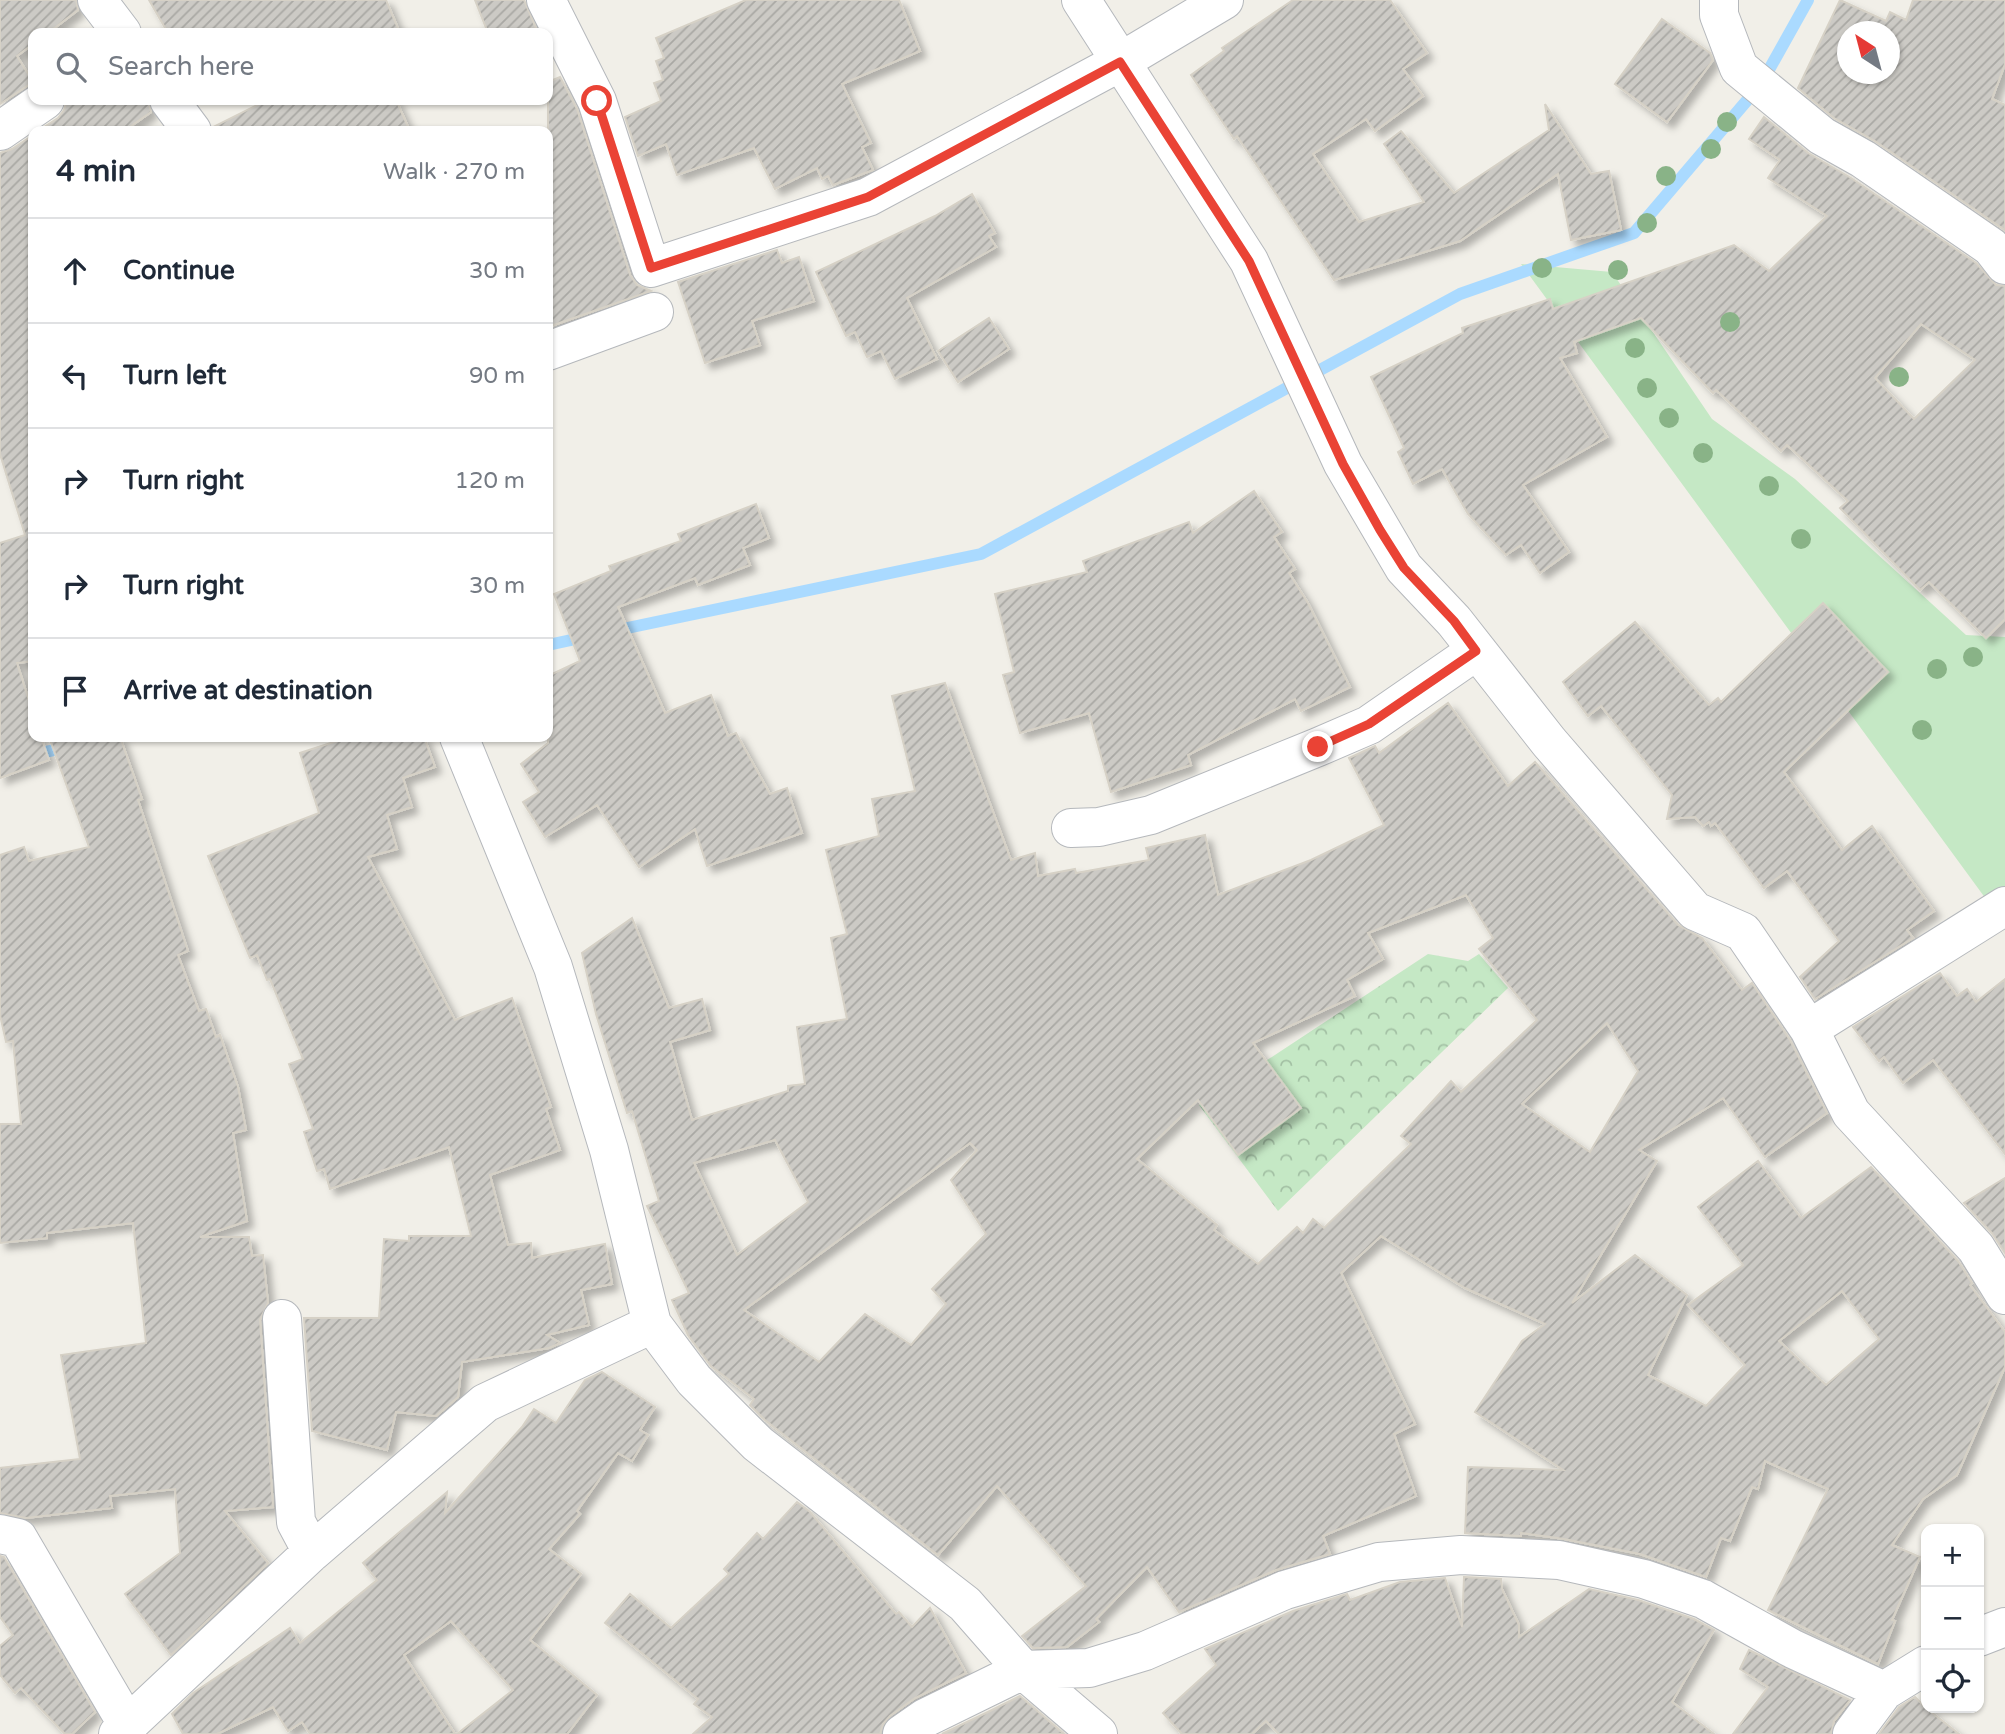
<!DOCTYPE html>
<meta charset="utf-8">
<style>
:root{--surface:#fff;--page:#f2f2f3;--text:#1f2937;--muted:#747a83;--line:#e0e1e3}
body{margin:0;font-family:"Varela Round",sans-serif;background:var(--page);color:var(--text)}
.controls{position:absolute;right:21px;bottom:21px;display:grid;overflow:hidden;border-radius:14px;box-shadow:0 2px 5px #0004}
.controls button{width:63px;height:63px;display:grid;place-items:center;padding:0;border:0;border-bottom:2px solid var(--line);background:var(--surface);color:var(--text);font:35px sans-serif}
.compass{position:absolute;left:1837px;top:21px;width:63px;height:63px;border-radius:50%;background:var(--surface);box-shadow:0 2px 5px #0004;rotate:324deg}
.stop{position:absolute;width:21px;height:21px;margin:-16px;border:5px solid #ea4335;border-radius:50%;background:#fff}
.stop.end{background:#ea4335;border-color:#fff;box-shadow:0 2px 7px #0008}
.list{margin:0;padding:0;list-style:none}
h2{display:flex;justify-content:space-between;align-items:center;height:91px;margin:0;padding:0 28px;font-size:30px}
h2 small{font-size:23px;font-weight:400;color:var(--muted)}
.list li{display:grid;grid-template-columns:46px 1fr auto;gap:21px;align-items:center;box-sizing:border-box;height:105px;padding:0 28px;border-top:2px solid var(--line)}
.list b{display:block;font-size:26px;white-space:nowrap}
.list em{font-size:23px;font-style:normal;color:var(--muted)}
.icon{flex:none;width:38px;height:38px;fill:none;stroke:currentColor;stroke-width:2;stroke-linecap:round;stroke-linejoin:round}
.map{position:relative;flex:none;width:2005px;height:1734px;overflow:hidden}
.search{position:absolute;background:var(--surface);box-shadow:0 2px 5px #0004;left:28px;top:28px;width:525px;height:77px;display:flex;align-items:center;gap:18px;box-sizing:border-box;padding:0 24px;border-radius:14px;color:var(--muted);font-size:26px}
.panel{position:absolute;background:var(--surface);box-shadow:0 2px 5px #0004;left:28px;top:126px;width:525px;height:616px;border-radius:14px}
.map>svg:first-child{display:block}
</style>
<div class="map">
<svg width="2005" height="1734" viewBox="0 0 2005 1734">
<defs>
<pattern id="forest-crowns" width="20" height="18" patternUnits="userSpaceOnUse" patternTransform="scale(1.75)"><rect width="20" height="18" fill="#c5e8c5"/><path d="M2 6a3 3 0 1 1 6 0M12 15a3 3 0 1 1 6 0" fill="none" stroke="#a3c0a4"/></pattern>
<pattern id="building-hatch" width="6" height="6" patternUnits="userSpaceOnUse" patternTransform="scale(1.75)"><rect width="6" height="6" fill="#cccac5"/><path d="M-1 1l2-2M0 6l6-6M5 7l2-2" fill="none" stroke="#a9a8a4"/></pattern>
<filter id="shadow"><feDropShadow dx="6" dy="6" stdDeviation="3.5" flood-color="#0004"/></filter>
</defs>
<rect width="100%" height="100%" fill="#f1efe8"/>
<path fill="url(#forest-crowns)" d="M 1428,954 L 1468,961 L 1479,954 L 1508,988 L 1278,1211 L 1199,1105 Z"/>
<path fill="#c5e8c5" d="M 1521,264 L 1612,272 L 1712,419 L 1795,479 L 1966,635 L 2005,637 L 2005,925 Z"/>
<g fill="none" stroke-linecap="round" stroke-linejoin="round">
<path stroke="#aadaff" stroke-width="12" d="M 613,631 L 981,554 L 1460,294 L 1634,233 L 1761,84 L 1808,0
M 548,645 L 585,637
M 0,762 L 68,747"/>
</g>
<path fill="url(#building-hatch)" stroke="#d6d1c6" stroke-width="2" fill-rule="evenodd" filter="url(#shadow)" d="M 0,0 L 76,0 L 78,10 L 48,33 L 33,33 L 33,44 L 17,56 L 33,82 L 0,104 Z
M 149,0 L 386,0 L 400,33 L 168,33 Z
M 475,0 L 524,0 L 538,33 L 488,33 Z
M 746,0 L 899,0 L 920,51 L 842,84 L 871,143 L 862,147 L 873,170 L 833,185 L 828,176 L 822,179 L 817,168 L 775,189 L 754,148 L 677,175 L 666,144 L 638,156 L 625,117 L 661,101 L 654,83 L 663,80 L 656,61 L 664,58 L 656,38 Z
M 1293,0 L 1390,0 L 1427,53 L 1403,69 L 1423,96 L 1375,131 L 1366,119 L 1313,154 L 1359,222 L 1424,202 L 1384,144 L 1401,131 L 1454,193 L 1549,130 L 1545,104 L 1591,174 L 1609,171 L 1621,230 L 1571,240 L 1558,174 L 1460,241 L 1334,280 L 1237,136 L 1234,139 L 1191,75 L 1224,51 L 1222,48 Z
M 1840,0 L 1886,21 L 1890,12 L 1906,20 L 1913,0 L 2005,0 L 2005,64 L 1992,99 L 2005,105 L 2005,230 L 1875,141 L 1834,118 L 1798,88 ZM 1847,32 L 1889,32 L 1889,74 L 1847,74 Z
M 1662,19 L 1710,53 L 1713,60 L 1667,122 L 1615,84 Z
M 560,77 L 577,109 L 630,275 L 637,285 L 651,291 L 548,327 L 548,82 Z
M 67,100 L 148,100 L 151,112 L 124,131 L 38,131 L 58,118 L 64,110 Z
M 267,100 L 396,100 L 410,131 L 213,131 L 213,127 Z
M 1764,117 L 1808,153 L 1851,178 L 1976,263 L 1996,285 L 2005,286 L 2005,619 L 1986,638 L 1929,582 L 1920,590 L 1840,508 L 1848,501 L 1787,445 L 1781,451 L 1716,390 L 1713,393 L 1641,318 L 1574,342 L 1577,353 L 1560,358 L 1607,437 L 1523,485 L 1569,552 L 1540,573 L 1521,545 L 1506,555 L 1468,514 L 1442,469 L 1413,484 L 1398,452 L 1404,448 L 1371,377 L 1463,333 L 1462,328 L 1550,299 L 1553,309 L 1734,245 L 1769,271 L 1827,216 L 1768,178 L 1780,160 L 1749,139 ZM 1921,324 L 1975,360 L 1914,419 L 1875,378 Z
M 33,135 L 33,661 L 17,663 L 33,713 L 33,737 L 41,737 L 49,760 L 0,778 L 0,543 L 25,535 L 0,454 L 0,153 L 12,149 Z
M 972,194 L 995,233 L 989,236 L 996,247 L 907,298 L 937,359 L 895,379 L 881,351 L 867,357 L 855,332 L 846,336 L 816,272 L 935,216 Z
M 777,250 L 782,263 L 799,257 L 814,301 L 752,321 L 760,345 L 705,363 L 678,282 Z
M 989,318 L 1009,349 L 958,382 L 938,351 Z
M 1254,491 L 1282,532 L 1274,537 L 1295,569 L 1289,573 L 1308,603 L 1350,687 L 1301,711 L 1295,699 L 1188,755 L 1191,765 L 1111,792 L 1089,713 L 1020,733 L 1003,675 L 1014,672 L 995,594 L 1087,572 L 1083,561 L 1189,522 L 1193,533 Z
M 756,504 L 769,538 L 743,548 L 750,565 L 698,585 L 695,578 L 618,607 L 665,713 L 711,695 L 728,736 L 736,733 L 770,794 L 787,788 L 802,833 L 707,866 L 695,829 L 639,867 L 597,805 L 545,837 L 523,802 L 539,792 L 521,764 L 548,743 L 548,676 L 580,661 L 554,594 L 611,571 L 609,566 L 681,541 L 678,534 Z
M 1823,603 L 1888,672 L 1784,772 L 1842,850 L 1872,826 L 1934,911 L 1907,930 L 1913,938 L 1815,999 L 1800,977 L 1839,941 L 1787,871 L 1764,888 L 1715,823 L 1711,826 L 1709,822 L 1703,826 L 1695,817 L 1667,819 L 1672,795 L 1601,706 L 1588,716 L 1563,682 L 1635,622 L 1709,705 L 1718,698 L 1721,702 Z
M 945,683 L 1011,860 L 1035,853 L 1038,876 L 1075,869 L 1076,873 L 1149,860 L 1146,848 L 1205,835 L 1218,895 L 1311,860 L 1384,825 L 1349,758 L 1375,746 L 1379,753 L 1448,703 L 1508,786 L 1535,762 L 1678,925 L 1702,938 L 1742,990 L 1752,983 L 1790,1040 L 1827,1113 L 1765,1157 L 1723,1098 L 1639,1150 L 1657,1161 L 1572,1303 L 1635,1255 L 1687,1295 L 1648,1375 L 1706,1406 L 1745,1365 L 1688,1305 L 1743,1265 L 1698,1207 L 1758,1161 L 1801,1218 L 1871,1167 L 1958,1261 L 1972,1283 L 1970,1285 L 2005,1332 L 2005,1367 L 1957,1475 L 1923,1499 L 1892,1545 L 1920,1557 L 1892,1620 L 1895,1621 L 1878,1664 L 1768,1610 L 1828,1489 L 1765,1461 L 1758,1489 L 1752,1487 L 1730,1541 L 1721,1538 L 1706,1577 L 1640,1554 L 1564,1539 L 1521,1533 L 1521,1536 L 1465,1533 L 1468,1467 L 1563,1470 L 1475,1412 L 1522,1341 L 1545,1324 L 1465,1288 L 1381,1236 L 1341,1273 L 1415,1424 L 1394,1434 L 1416,1496 L 1323,1536 L 1330,1554 L 1276,1570 L 1179,1612 L 1147,1567 L 1096,1619 L 1099,1622 L 1067,1647 L 1033,1648 L 1022,1636 L 1086,1586 L 997,1486 L 938,1555 L 765,1420 L 750,1405 L 754,1399 L 711,1366 L 688,1335 L 672,1300 L 689,1293 L 647,1206 L 659,1201 L 632,1111 L 627,1113 L 596,1014 L 582,953 L 632,918 L 669,1008 L 702,999 L 710,1030 L 670,1042 L 692,1120 L 788,1091 L 788,1086 L 805,1084 L 797,1027 L 847,1019 L 831,938 L 847,934 L 826,850 L 879,836 L 872,799 L 915,791 L 892,696 ZM 1466,895 L 1493,938 L 1479,949 L 1537,1020 L 1461,1092 L 1451,1081 L 1401,1136 L 1411,1144 L 1324,1228 L 1313,1219 L 1303,1233 L 1297,1227 L 1258,1264 L 1214,1230 L 1217,1225 L 1137,1159 L 1198,1100 L 1238,1155 L 1301,1108 L 1253,1043 L 1355,996 L 1347,980 L 1383,959 L 1368,933 ZM 1607,1023 L 1638,1071 L 1590,1152 L 1522,1104 ZM 775,1140 L 808,1202 L 737,1255 L 694,1163 ZM 970,1143 L 977,1150 L 951,1180 L 986,1234 L 932,1289 L 946,1304 L 911,1345 L 865,1314 L 819,1362 L 744,1310 ZM 1842,1291 L 1879,1339 L 1826,1385 L 1779,1341 Z
M 49,737 L 120,737 L 142,799 L 138,800 L 188,951 L 178,955 L 199,1011 L 206,1009 L 216,1037 L 220,1035 L 238,1087 L 246,1130 L 233,1133 L 247,1221 L 200,1237 L 249,1237 L 252,1256 L 263,1255 L 268,1303 L 260,1320 L 273,1507 L 225,1511 L 268,1563 L 171,1655 L 125,1594 L 180,1553 L 175,1489 L 110,1496 L 112,1508 L 26,1518 L 0,1513 L 0,1468 L 80,1459 L 61,1355 L 146,1343 L 133,1223 L 47,1233 L 47,1238 L 0,1243 L 0,1124 L 21,1124 L 13,1041 L 6,1042 L 0,1015 L 0,855 L 24,847 L 29,861 L 89,847 Z
M 349,737 L 424,737 L 435,767 L 403,778 L 412,807 L 387,815 L 397,849 L 368,857 L 455,1020 L 512,998 L 551,1107 L 546,1109 L 560,1150 L 490,1175 L 508,1245 L 531,1243 L 532,1258 L 605,1244 L 612,1284 L 581,1290 L 589,1325 L 547,1335 L 560,1343 L 549,1348 L 462,1362 L 458,1397 L 436,1416 L 396,1412 L 387,1450 L 312,1431 L 304,1318 L 379,1318 L 384,1239 L 409,1241 L 409,1236 L 471,1236 L 449,1147 L 330,1189 L 324,1169 L 317,1171 L 304,1132 L 313,1129 L 289,1064 L 303,1059 L 270,979 L 267,980 L 257,955 L 250,958 L 208,856 L 319,813 L 300,753 Z
M 1940,973 L 1957,996 L 1967,989 L 1976,1002 L 2005,979 L 2005,1154 L 1933,1060 L 1903,1083 L 1884,1057 L 1879,1061 L 1853,1027 Z
M 2005,1178 L 2005,1253 L 1992,1233 L 1964,1203 Z
M 602,1372 L 655,1407 L 640,1430 L 648,1435 L 632,1461 L 618,1453 L 577,1511 L 580,1514 L 549,1549 L 581,1574 L 530,1640 L 597,1695 L 567,1734 L 457,1734 L 513,1690 L 451,1621 L 404,1655 L 455,1734 L 310,1734 L 302,1722 L 288,1731 L 273,1707 L 217,1734 L 183,1734 L 172,1714 L 193,1693 L 290,1628 L 300,1643 L 377,1580 L 363,1563 L 447,1492 L 445,1513 L 522,1427 L 534,1409 L 556,1423 L 585,1380 Z
M 797,1502 L 810,1512 L 896,1614 L 899,1612 L 912,1627 L 930,1608 L 966,1673 L 915,1698 L 890,1716 L 883,1724 L 880,1734 L 693,1734 L 712,1717 L 694,1704 L 698,1699 L 605,1623 L 630,1594 L 671,1628 L 729,1574 L 724,1569 L 757,1533 L 763,1539 Z
M 0,1556 L 4,1557 L 95,1712 L 72,1734 L 65,1734 L 21,1688 L 15,1693 L 0,1675 L 0,1646 L 13,1635 L 0,1617 Z
M 1464,1577 L 1501,1579 L 1502,1589 L 1519,1625 L 1519,1637 L 1589,1589 L 1638,1600 L 1694,1619 L 1714,1630 L 1672,1702 L 1714,1734 L 1279,1734 L 1266,1721 L 1252,1734 L 1182,1734 L 1163,1713 L 1216,1665 L 1205,1649 L 1293,1611 L 1347,1594 L 1350,1600 L 1400,1582 L 1445,1578 L 1462,1627 Z
M 1749,1650 L 1850,1700 L 1834,1721 L 1831,1734 L 1733,1734 L 1768,1687 L 1740,1669 Z
M 1020,1696 L 1064,1734 L 942,1734 L 988,1712 Z
M 1915,1697 L 1926,1708 L 1959,1734 L 1879,1734 L 1899,1707 Z"/>
<g fill="none" stroke-linecap="round" stroke-linejoin="round">
<g stroke="#b5b8bc" stroke-width="40">
<path id="minor" d="M 97,0 L 122,33
M 546,0 L 597,101 L 651,268 L 868,197 L 1120,62 L 1224,0
M 1081,0 L 1249,261 L 1343,464 L 1404,568 L 1454,621 L 1549,742 L 1695,911 L 1743,932 L 1809,1029 L 1851,1113 L 1976,1248 L 2005,1295
M 1719,0 L 1719,15 L 1739,68 L 1822,136 L 1863,159 L 1991,247 L 2005,265
M 169,100 L 192,131
M 0,131 L 45,100
M 548,351 L 654,312
M 459,737 L 553,967 L 609,1150 L 652,1324 L 694,1380 L 758,1444 L 965,1604 L 1023,1670 L 1098,1734
M 1071,828 L 1099,827 L 1151,815 L 1318,747 L 1369,725 L 1476,651
M 1809,1029 L 2005,906
M 282,1319 L 296,1522 L 312,1552
M 0,1534 L 18,1538 L 127,1724
M 1979,1637 L 2005,1627
M 118,1734 L 312,1552 L 485,1403 L 652,1324
M 902,1734 L 925,1718 L 1023,1670 L 1089,1668 L 1145,1651 L 1285,1590 L 1379,1562 L 1461,1555 L 1559,1560 L 1644,1579 L 1703,1599 L 1793,1649 L 1884,1691 L 1926,1665
M 1852,1734 L 1884,1691"/>
</g>
<use href="#minor" stroke="#fff" stroke-width="38"/>
</g>
<g fill="#89b387">
<circle cx="1727" cy="122" r="10"/>
<circle cx="1711" cy="149" r="10"/>
<circle cx="1666" cy="176" r="10"/>
<circle cx="1647" cy="223" r="10"/>
<circle cx="1542" cy="268" r="10"/>
<circle cx="1618" cy="270" r="10"/>
<circle cx="1730" cy="322" r="10"/>
<circle cx="1635" cy="348" r="10"/>
<circle cx="1899" cy="377" r="10"/>
<circle cx="1647" cy="388" r="10"/>
<circle cx="1669" cy="418" r="10"/>
<circle cx="1703" cy="453" r="10"/>
<circle cx="1769" cy="486" r="10"/>
<circle cx="1801" cy="539" r="10"/>
<circle cx="1973" cy="657" r="10"/>
<circle cx="1937" cy="669" r="10"/>
<circle cx="1922" cy="730" r="10"/>
</g>
<g fill="none" stroke-linecap="round" stroke-linejoin="round">
<path stroke="#ea4335" stroke-width="9" d="M 597,101 L 651,268 L 868,197 L 1120,62 L 1249,261 L 1343,464 L 1380,530 L 1404,568 L 1454,621 L 1476,651 L 1369,724 L 1318,747"/>
</g>
</svg>
<div class="controls">
<button>+</button>
<button>−</button>
<button><svg class="icon" aria-label="locate" viewBox="0 0 24 24"><circle cx="12" cy="12" r="6"/><path d="M12 2v4M12 18v4M2 12h4M18 12h4"/></svg></button>
</div>
<svg class="compass" viewBox="-18 -18 36 36"><path d="M0-13l5 13h-10z" fill="#e53935"/><path d="M0 13l5-13h-10z" fill="#747a83"/></svg>
<div class="stop" style="left:597px;top:101px"></div>
<div class="stop end" style="left:1318px;top:747px"></div>
<div class="search"><svg class="icon" aria-label="search" viewBox="0 0 24 24"><circle cx="10" cy="10" r="6"/><path d="M15 15l6 6"/></svg>Search here</div>
<section class="panel">
<h2>4 min<small>Walk · 270 m</small></h2>
<ul class="list">
<li><svg class="icon" aria-label="ahead" viewBox="0 0 24 24"><path d="M12 20V5M6 11l6-6 6 6"/></svg><div><b>Continue</b></div><em>30 m</em></li>
<li><svg class="icon" aria-label="left" viewBox="0 0 24 24"><path d="M17 20v-9H6M10 6l-5 5 5 5"/></svg><div><b>Turn left</b></div><em>90 m</em></li>
<li><svg class="icon" aria-label="right" viewBox="0 0 24 24"><path d="M7 20v-9h11M14 6l5 5-5 5"/></svg><div><b>Turn right</b></div><em>120 m</em></li>
<li><svg class="icon" aria-label="right" viewBox="0 0 24 24"><path d="M7 20v-9h11M14 6l5 5-5 5"/></svg><div><b>Turn right</b></div><em>30 m</em></li>
<li><svg class="icon" aria-label="arrive" viewBox="0 0 24 24"><path d="M6 21V4h12l-3 4 3 4H6"/></svg><div><b>Arrive at destination</b></div></li>
</ul>
</section>
</div>
